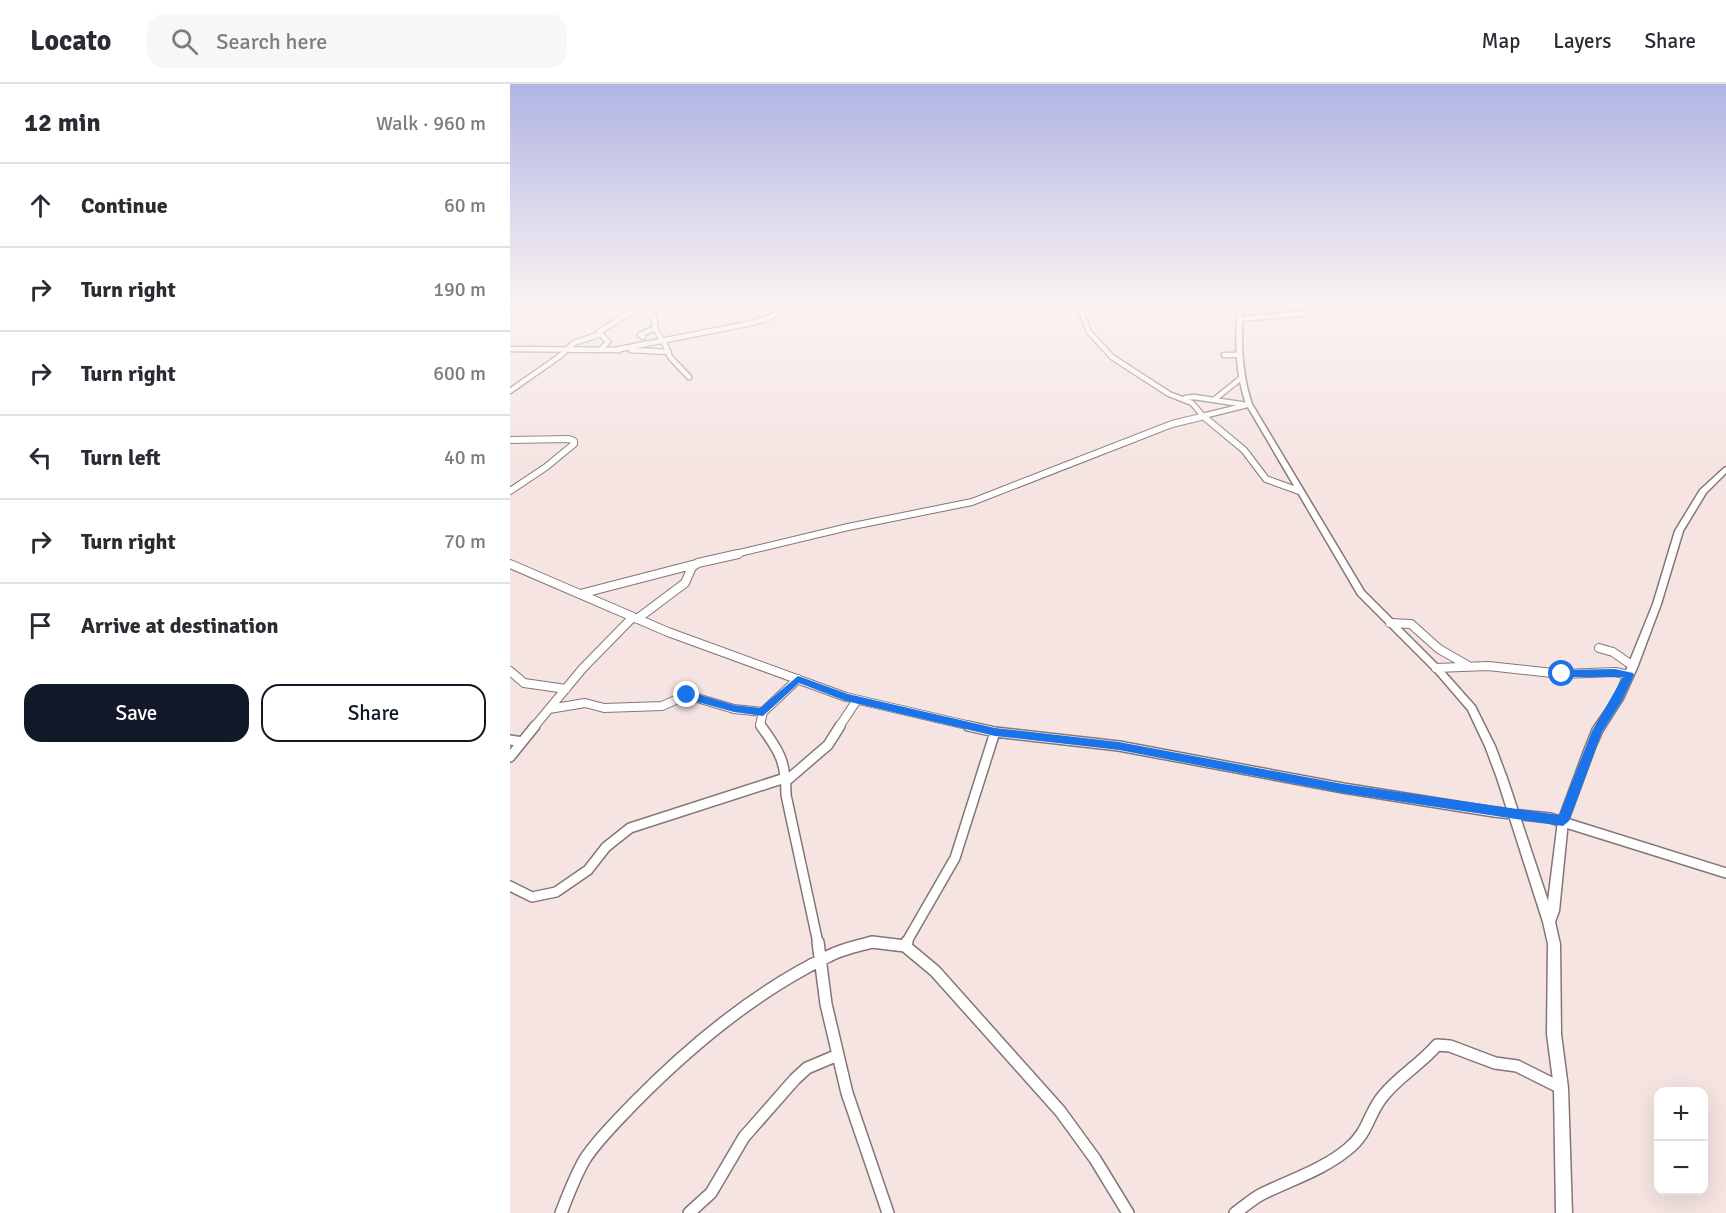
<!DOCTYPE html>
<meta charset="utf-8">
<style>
:root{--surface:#fff;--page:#f7f7f7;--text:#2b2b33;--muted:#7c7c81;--line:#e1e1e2;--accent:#111827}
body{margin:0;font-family:Signika,sans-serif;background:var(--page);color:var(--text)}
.controls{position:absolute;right:18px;bottom:18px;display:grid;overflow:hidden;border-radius:12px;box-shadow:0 6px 24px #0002}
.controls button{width:54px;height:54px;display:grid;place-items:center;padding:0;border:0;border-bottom:2px solid var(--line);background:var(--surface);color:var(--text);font:30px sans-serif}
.stop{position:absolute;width:18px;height:18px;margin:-14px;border:4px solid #1a73e8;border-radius:50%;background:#fff}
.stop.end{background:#1a73e8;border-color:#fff;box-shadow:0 2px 6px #0008}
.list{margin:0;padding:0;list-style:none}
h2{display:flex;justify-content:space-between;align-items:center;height:78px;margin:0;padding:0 24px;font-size:26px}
h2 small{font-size:20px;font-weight:400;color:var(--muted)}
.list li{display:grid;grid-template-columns:39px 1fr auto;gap:18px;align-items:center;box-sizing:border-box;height:84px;padding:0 24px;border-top:2px solid var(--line)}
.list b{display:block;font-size:22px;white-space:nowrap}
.list em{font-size:20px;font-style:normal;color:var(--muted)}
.actions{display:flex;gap:12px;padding:18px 24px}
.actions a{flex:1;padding:14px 0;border:2px solid var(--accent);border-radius:18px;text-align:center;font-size:21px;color:var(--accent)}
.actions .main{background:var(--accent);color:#fff}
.icon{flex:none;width:33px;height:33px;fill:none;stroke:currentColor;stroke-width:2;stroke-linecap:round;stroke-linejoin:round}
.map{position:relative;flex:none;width:1216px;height:1129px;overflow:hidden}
header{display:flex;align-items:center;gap:36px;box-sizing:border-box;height:84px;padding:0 30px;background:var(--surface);border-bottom:2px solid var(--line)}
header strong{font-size:28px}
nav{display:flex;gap:33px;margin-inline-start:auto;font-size:21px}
.search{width:420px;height:54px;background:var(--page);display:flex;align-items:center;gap:15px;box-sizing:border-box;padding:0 21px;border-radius:18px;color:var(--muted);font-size:22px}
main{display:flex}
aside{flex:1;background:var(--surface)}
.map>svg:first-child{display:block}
</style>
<header>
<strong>Locato</strong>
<div class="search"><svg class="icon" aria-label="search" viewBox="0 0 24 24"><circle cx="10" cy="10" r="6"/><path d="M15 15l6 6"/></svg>Search here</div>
<nav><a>Map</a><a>Layers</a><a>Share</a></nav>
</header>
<main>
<aside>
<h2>12 min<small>Walk · 960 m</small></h2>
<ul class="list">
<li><svg class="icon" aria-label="ahead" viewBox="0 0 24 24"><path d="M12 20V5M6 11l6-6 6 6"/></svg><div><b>Continue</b></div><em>60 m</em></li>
<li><svg class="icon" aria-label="right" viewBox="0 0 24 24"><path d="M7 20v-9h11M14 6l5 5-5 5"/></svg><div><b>Turn right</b></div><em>190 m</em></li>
<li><svg class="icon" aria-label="right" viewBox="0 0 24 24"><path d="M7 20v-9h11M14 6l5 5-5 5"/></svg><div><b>Turn right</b></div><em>600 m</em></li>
<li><svg class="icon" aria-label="left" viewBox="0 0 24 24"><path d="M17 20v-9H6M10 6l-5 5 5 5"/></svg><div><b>Turn left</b></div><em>40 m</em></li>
<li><svg class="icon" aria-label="right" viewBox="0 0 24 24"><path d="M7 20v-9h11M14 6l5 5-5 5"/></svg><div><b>Turn right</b></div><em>70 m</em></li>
<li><svg class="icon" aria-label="arrive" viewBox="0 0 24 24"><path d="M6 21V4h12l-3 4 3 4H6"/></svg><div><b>Arrive at destination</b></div></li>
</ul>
<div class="actions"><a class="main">Save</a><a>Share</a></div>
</aside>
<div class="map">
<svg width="1216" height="1129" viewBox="0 0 1216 1129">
<rect width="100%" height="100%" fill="#f5e4e2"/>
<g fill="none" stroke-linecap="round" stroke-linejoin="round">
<g stroke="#847674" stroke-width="7">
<path id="minor-far4" d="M 133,222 L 132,225 L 144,232 L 145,244 L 152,256
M 569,222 L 579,248 L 602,273 L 659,310 L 682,319 L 694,333
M 730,235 L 796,229
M 133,253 L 130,251 L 145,244
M 153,256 L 160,273 L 179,293
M 0,265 L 109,266
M 90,266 L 98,258 L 89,248 L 130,222
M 105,266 L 237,240 L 256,235 L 281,222
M 121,266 L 159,268
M 714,271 L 729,271
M 0,307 L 50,272 L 64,259 L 91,250
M 675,314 L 684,313 L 737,321
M 705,315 L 730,295
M 689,333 L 737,321"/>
</g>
<g stroke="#847674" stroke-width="8">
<path id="minor-far3" d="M 693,332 L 734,366 L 756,395 L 789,407
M 0,356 L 59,355 L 64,357 L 64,360 L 36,383 L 0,407
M 221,471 L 338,443 L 462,418 L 662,340 L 695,332"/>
</g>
<g stroke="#847674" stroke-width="10">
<path id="minor-far2" d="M 0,480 L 158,548 L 336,613 L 465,643
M 70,510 L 186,480
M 127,535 L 175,499 L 182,483 L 188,479 L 228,470
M 880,539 L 901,540 L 929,565 L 957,581
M 1089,564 L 1103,568 L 1123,582
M 926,584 L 978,582 L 1052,590 L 1105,588 L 1119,591
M 0,587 L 14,599 L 56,605
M 39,625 L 75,619 L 94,624 L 152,622 L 177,611 L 224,625 L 253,628
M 24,643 L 73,584 L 123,533
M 252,643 L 250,641 L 253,628 L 288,595
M 329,643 L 347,616"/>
</g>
<g stroke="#847674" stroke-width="12">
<path id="minor-far1" d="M 251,642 C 270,668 276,678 276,711 L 308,859
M 458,642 L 485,648 L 609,662 L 833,704 L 984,728 L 1040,734 L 1216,789
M 0,656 L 12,658
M 0,673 L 25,642
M 275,698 L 318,661 L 330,642
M 0,802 L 22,813 L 46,808 L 78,786 L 96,763 L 120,744 L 275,694
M 357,859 L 374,859
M 396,859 L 445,774 L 485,648"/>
</g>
<g stroke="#847674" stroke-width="14">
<path id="minor" d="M 308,858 L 316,920 L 337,1009 L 378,1129
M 362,858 L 395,862 L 425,887 L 550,1027 L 585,1075 L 618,1129
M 395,862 L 397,858
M 51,1129 C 58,1111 65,1092 75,1075 C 88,1055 107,1037 123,1020 C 180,962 246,907 319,872 C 332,865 348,862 362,858
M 179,1129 L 201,1109 L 234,1053 L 285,995 L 297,984 L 328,971
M 725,1129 C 734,1123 742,1115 752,1110 C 780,1096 813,1086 838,1065 C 859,1048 858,1030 873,1012 C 889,992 911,980 927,961 L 940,962 L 985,979 L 1007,982 L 1051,1004"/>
</g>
<g stroke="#847674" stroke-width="3">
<path id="tertiary" d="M 728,222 L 733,222 C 731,256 731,288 742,320 L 854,507 L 933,586 L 965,622 L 985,662 L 997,694 L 1038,817 L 1048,737 L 1075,664 L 1083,644 L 1104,614 L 1117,584 L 1143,520 L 1165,447 L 1190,406 L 1214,384 L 1216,383 L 1216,389 L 1196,409 L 1173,447 L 1151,520 L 1127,584 L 1113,615 L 1092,648 L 1085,664 L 1058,737 L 1049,827 L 1045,838 L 1050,860 L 1051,950 L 1058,1004 L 1062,1129 L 1046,1129 L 1044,1004 L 1037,950 L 1038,860 L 1033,838 L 987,694 L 975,662 L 958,626 L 927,590 L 848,511 L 736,320 C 725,288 725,256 728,222 Z"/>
</g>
<use href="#minor-far4" stroke="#fff" stroke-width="4.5"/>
<use href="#minor-far3" stroke="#fff" stroke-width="6"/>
<use href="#minor-far2" stroke="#fff" stroke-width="8"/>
<use href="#minor-far1" stroke="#fff" stroke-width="9"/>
<use href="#minor" stroke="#fff" stroke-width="11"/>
<use href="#tertiary" fill="#fff" fill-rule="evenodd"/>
</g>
<linearGradient id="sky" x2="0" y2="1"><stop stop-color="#b1b4e4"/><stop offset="0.58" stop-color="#faf3f2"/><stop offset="1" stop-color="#faf3f2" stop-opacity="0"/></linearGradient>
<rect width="1216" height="380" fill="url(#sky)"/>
<path fill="#1a73e8" d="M 1105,585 L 1123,589 L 1124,591 L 1113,615 L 1092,648 L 1059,737 L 1053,742 L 833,709 L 609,666 L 485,652 L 336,617 L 289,599 L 253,632 L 224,628 L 173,614 L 172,611 L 177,607 L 224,621 L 250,624 L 288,592 L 338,610 L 485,644 L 609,658 L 833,700 L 1049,731 L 1082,647 L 1113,593 L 1052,593 L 1047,590 L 1052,586 Z"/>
</svg>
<div class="controls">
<button>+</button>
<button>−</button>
</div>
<div class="stop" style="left:1052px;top:590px"></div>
<div class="stop end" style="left:177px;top:611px"></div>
</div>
</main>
